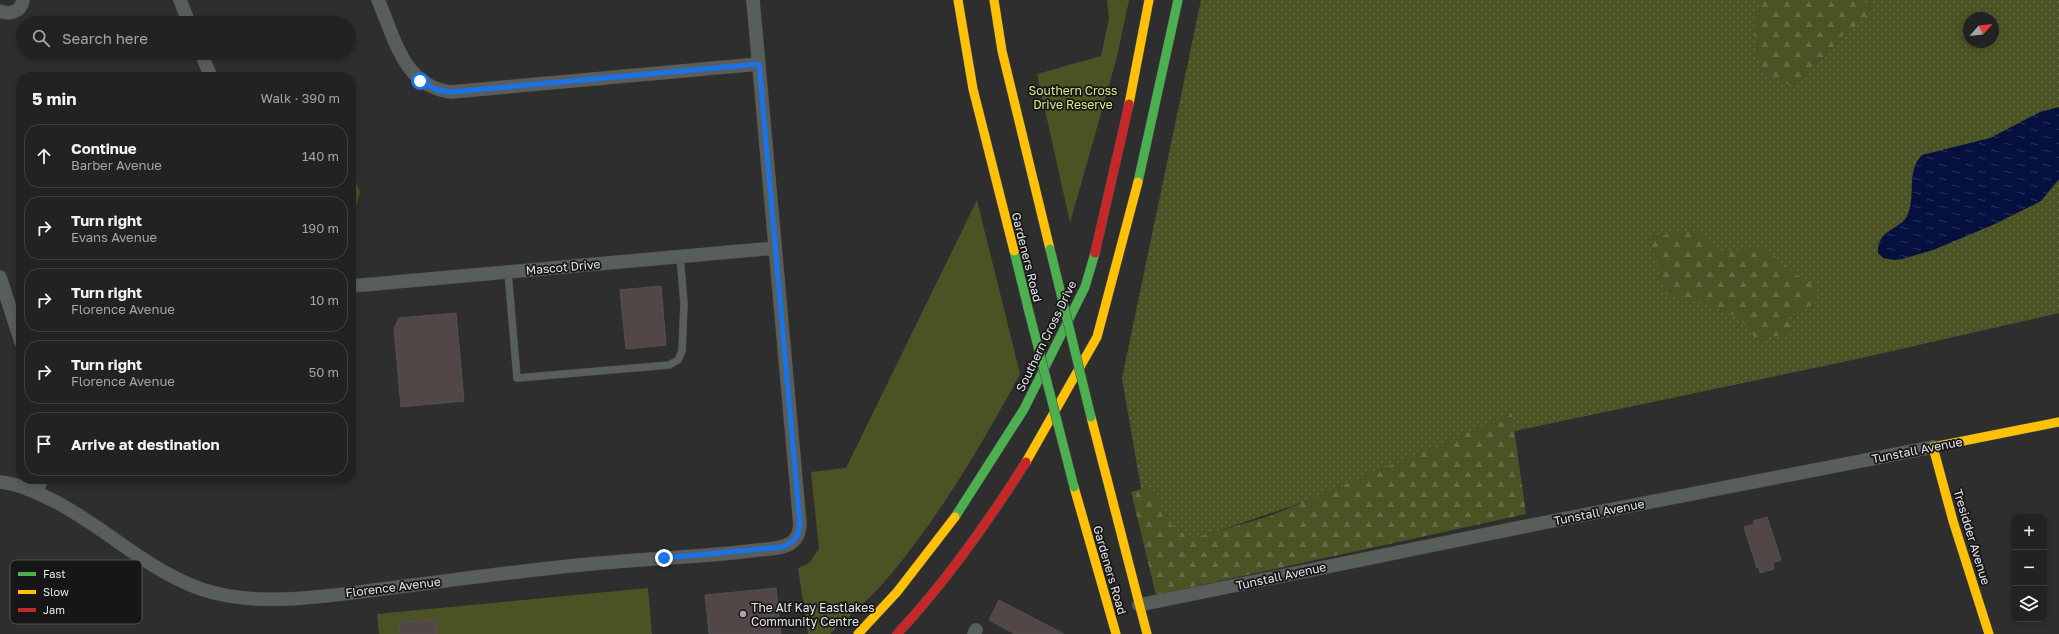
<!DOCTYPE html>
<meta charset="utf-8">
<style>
:root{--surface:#222223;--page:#2e2f30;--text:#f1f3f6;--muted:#a2a4a6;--line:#3f3f41}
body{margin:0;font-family:"Golos Text",sans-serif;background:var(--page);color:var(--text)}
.controls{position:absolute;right:12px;bottom:12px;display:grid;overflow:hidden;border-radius:8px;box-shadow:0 2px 6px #0003}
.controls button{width:36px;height:36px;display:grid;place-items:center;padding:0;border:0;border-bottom:1px solid var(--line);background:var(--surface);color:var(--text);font:20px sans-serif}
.compass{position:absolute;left:1963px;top:12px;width:36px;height:36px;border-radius:50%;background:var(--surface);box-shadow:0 2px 6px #0003;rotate:63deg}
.stop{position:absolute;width:12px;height:12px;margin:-9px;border:3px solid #1a73e8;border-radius:50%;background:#fff}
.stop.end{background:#1a73e8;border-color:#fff;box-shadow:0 1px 4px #0008}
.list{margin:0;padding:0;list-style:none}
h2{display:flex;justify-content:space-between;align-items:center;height:52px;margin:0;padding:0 16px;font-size:17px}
h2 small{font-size:13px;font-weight:400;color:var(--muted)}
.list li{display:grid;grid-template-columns:26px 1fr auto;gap:12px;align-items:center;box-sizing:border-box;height:64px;margin:0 8px 8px;padding:0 8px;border:1px solid var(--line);border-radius:16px}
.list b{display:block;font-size:15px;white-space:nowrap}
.list p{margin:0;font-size:13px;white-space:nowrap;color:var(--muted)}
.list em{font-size:13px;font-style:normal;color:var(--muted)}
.icon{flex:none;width:22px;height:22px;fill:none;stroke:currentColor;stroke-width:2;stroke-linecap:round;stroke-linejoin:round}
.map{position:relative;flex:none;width:2059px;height:634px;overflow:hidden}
.search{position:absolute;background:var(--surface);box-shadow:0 2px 6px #0003;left:16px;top:16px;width:340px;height:44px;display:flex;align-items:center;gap:10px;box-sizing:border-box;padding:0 14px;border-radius:22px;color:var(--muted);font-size:15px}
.panel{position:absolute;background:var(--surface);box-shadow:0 2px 6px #0003;left:16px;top:72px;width:340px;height:412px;border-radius:16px}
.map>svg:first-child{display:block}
</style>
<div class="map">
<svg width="2059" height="634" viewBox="0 0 2059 634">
<defs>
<pattern id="grass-dots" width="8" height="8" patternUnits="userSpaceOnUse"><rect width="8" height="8" fill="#4b5325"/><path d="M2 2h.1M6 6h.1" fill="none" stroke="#656c45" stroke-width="1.8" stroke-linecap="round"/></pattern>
<pattern id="forest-firs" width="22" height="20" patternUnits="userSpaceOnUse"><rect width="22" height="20" fill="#4b5325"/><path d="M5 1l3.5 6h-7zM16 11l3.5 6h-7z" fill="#656c45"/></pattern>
<pattern id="water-ripples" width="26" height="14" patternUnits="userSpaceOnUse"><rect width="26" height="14" fill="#05103f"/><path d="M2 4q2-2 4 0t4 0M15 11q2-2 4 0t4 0" fill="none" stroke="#29335b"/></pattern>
</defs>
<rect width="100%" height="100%" fill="#2e2e2f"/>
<path fill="url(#grass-dots)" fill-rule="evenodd" d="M 1201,0 L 2059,0 L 2059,313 L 1857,359 L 1519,430 L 1152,553 L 1122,378 ZM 1969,18 L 1993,18 L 1993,42 L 1969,42 Z"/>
<path fill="url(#forest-firs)" d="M 1761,0 L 1859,0 L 1872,6 L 1866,18 L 1843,35 L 1821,61 L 1792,86 L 1767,75 L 1757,59 L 1754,29 Z
M 1694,230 L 1723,252 L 1766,248 L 1793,273 L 1818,287 L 1818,300 L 1803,310 L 1789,317 L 1791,333 L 1757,340 L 1738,317 L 1718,308 L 1666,294 L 1649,238 Z
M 1512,414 L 1526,514 L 1156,595 L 1131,492 L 1152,486 L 1163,513 L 1175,530 L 1194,538 L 1270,516 Z"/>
<path fill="#4b5325" d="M 1107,0 L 1129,0 L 1117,57 L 1070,223 L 1037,74 L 1101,56 L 1109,18 Z
M 351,169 L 360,192 L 351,225 Z
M 977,200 L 1020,374 C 981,446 940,516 887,579 C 870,599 849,616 830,634 L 808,634 L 798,568 L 809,563 L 819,549 L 811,472 L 846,468 Z
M 648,588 L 652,634 L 379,634 L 377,614 Z"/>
<path fill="url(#water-ripples)" d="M 2059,107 L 2059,179 L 2041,201 L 1995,224 L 1933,250 L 1902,259 L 1894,260 L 1883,258 L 1878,253 C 1877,228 1901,231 1908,214 C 1916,194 1906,171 1922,155 L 1990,138 L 2040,112 Z"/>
<path fill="#524746" stroke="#525151" d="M 661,286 L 666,345 L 626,349 L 620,290 Z
M 456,313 L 464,401 L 401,407 L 394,328 L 399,318 Z
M 1767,517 L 1781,560 L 1773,563 L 1774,569 L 1760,573 L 1759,567 L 1757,568 L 1744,527 L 1755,524 L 1753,521 Z
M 776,588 L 781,634 L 709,634 L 705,595 Z
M 999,600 L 1064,634 L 1015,634 L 989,620 Z
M 435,619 L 437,634 L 400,634 L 399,622 Z"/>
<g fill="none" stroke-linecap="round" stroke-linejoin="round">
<g stroke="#4b4b4d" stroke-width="8">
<path id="lane" d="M 508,272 L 517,378 L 669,365 L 678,360 L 682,351 L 684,304 L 680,256"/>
</g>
<g stroke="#4b4b4d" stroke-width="14">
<path id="street" d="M 180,0 L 189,23
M 378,0 C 395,38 403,86 451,92 L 759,64
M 0,11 C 10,15 21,12 23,0
M 201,53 L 211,77
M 0,277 L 21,342
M 351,286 L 775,248
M 0,482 C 20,484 38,493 56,502 C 106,528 147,570 201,589 C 259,609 331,595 391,588 C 461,579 531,569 602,563 C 651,558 701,557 750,551 C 763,549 780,550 791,543 C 798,538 799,532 800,525 L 753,0
M 36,492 L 42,479
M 1139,605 L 1537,524 L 1933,447
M 974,634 L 976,630"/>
</g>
<g stroke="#4b4b4d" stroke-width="10">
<path id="fast" d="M 1138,182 L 1178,0
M 1014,251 L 1028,308
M 955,517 L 1024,409 L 1085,287 L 1095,253"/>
</g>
<g stroke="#4b4b4d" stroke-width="10">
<path id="slow" d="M 958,0 L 973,89 L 1014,251
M 994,0 L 1002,51 L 1050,249
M 1129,104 L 1149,0
M 1091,417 L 1147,634
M 1026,462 L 1097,337 L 1138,182
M 1074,487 L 1116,634
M 858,634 L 897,592 L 955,517
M 1989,634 L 1953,521 L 1933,447 L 2059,422"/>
</g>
<g stroke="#4b4b4d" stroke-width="10">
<path id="jam" d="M 1095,253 L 1129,104
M 897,634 C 946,582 988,522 1026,462"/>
</g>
<use href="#lane" stroke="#585f5a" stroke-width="7"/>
<use href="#street" stroke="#585f5a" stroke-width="13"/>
<use href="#fast" stroke="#4caf50" stroke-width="9"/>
<use href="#slow" stroke="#ffc107" stroke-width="9"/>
<use href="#jam" stroke="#c62828" stroke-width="9"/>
<g stroke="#4b4b4d" stroke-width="10" stroke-linecap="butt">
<path id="fast-bridge" d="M 1050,249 L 1091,417
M 1028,308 L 1074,487"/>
</g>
<use href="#fast-bridge" stroke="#4caf50" stroke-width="9"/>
</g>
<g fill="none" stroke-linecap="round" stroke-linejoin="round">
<path stroke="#1a73e8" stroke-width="5" d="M 420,81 L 437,90 L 451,92 L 759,64 L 800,525 C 798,538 794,542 782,547 L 664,558"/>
</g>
<circle fill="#a6a6a7" stroke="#161617" stroke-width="1.5" cx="743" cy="614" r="4"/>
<g text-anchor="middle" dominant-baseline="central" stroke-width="3.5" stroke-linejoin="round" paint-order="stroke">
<g font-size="12" fill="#daee87" stroke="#161617">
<text x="1073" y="90">Southern Cross<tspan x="1073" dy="14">Drive Reserve</tspan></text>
</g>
<g font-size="12" fill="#e6e6e8" stroke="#161617">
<text transform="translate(1027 257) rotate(76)">Gardeners Road</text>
<text transform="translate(563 267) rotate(-5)">Mascot Drive</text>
<text transform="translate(1046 336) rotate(-64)">Southern Cross Drive</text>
<text transform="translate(1917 450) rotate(-11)">Tunstall Avenue</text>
<text transform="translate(1599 512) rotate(-11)">Tunstall Avenue</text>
<text transform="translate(1972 537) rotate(73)">Tresidder Avenue</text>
<text transform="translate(1110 570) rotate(74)">Gardeners Road</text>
<text transform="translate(1281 576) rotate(-12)">Tunstall Avenue</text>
<text transform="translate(393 587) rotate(-7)">Florence Avenue</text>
</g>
<g font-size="12" fill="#e6e6e8" stroke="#161617" text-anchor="start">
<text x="751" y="607">The Alf Kay Eastlakes<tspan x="751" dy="14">Community Centre</tspan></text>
</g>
</g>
<rect x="10" y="560" width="132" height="64" rx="6" fill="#161617" stroke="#545456" stroke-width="1"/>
<rect x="18" y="572" width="18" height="4" fill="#4caf50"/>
<rect x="18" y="590" width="18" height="4" fill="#ffc107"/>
<rect x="18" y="608" width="18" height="4" fill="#c62828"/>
<g font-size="11" fill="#e6e6e8">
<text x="43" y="578">Fast</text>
<text x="43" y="596">Slow</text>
<text x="43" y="614">Jam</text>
</g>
</svg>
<div class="controls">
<button>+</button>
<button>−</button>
<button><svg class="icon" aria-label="layers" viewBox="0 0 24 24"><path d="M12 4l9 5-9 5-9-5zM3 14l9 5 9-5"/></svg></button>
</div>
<svg class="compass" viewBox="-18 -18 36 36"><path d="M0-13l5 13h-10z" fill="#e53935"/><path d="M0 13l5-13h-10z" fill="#a2a4a6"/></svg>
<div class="stop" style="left:420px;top:81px"></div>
<div class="stop end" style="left:664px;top:558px"></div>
<div class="search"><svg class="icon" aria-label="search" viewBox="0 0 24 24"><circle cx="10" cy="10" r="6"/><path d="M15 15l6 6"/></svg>Search here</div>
<section class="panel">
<h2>5 min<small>Walk · 390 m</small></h2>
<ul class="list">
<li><svg class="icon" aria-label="ahead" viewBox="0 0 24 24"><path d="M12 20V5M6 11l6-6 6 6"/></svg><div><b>Continue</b><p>Barber Avenue</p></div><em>140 m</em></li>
<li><svg class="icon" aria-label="right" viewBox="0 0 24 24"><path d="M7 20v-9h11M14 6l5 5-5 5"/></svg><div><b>Turn right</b><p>Evans Avenue</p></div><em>190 m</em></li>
<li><svg class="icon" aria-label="right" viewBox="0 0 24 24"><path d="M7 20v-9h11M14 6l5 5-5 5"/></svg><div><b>Turn right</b><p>Florence Avenue</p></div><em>10 m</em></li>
<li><svg class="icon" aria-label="right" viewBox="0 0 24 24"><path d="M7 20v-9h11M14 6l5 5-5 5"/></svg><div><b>Turn right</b><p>Florence Avenue</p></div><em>50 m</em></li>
<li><svg class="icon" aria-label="arrive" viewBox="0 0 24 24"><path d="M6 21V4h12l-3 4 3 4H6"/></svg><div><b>Arrive at destination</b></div></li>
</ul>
</section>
</div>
